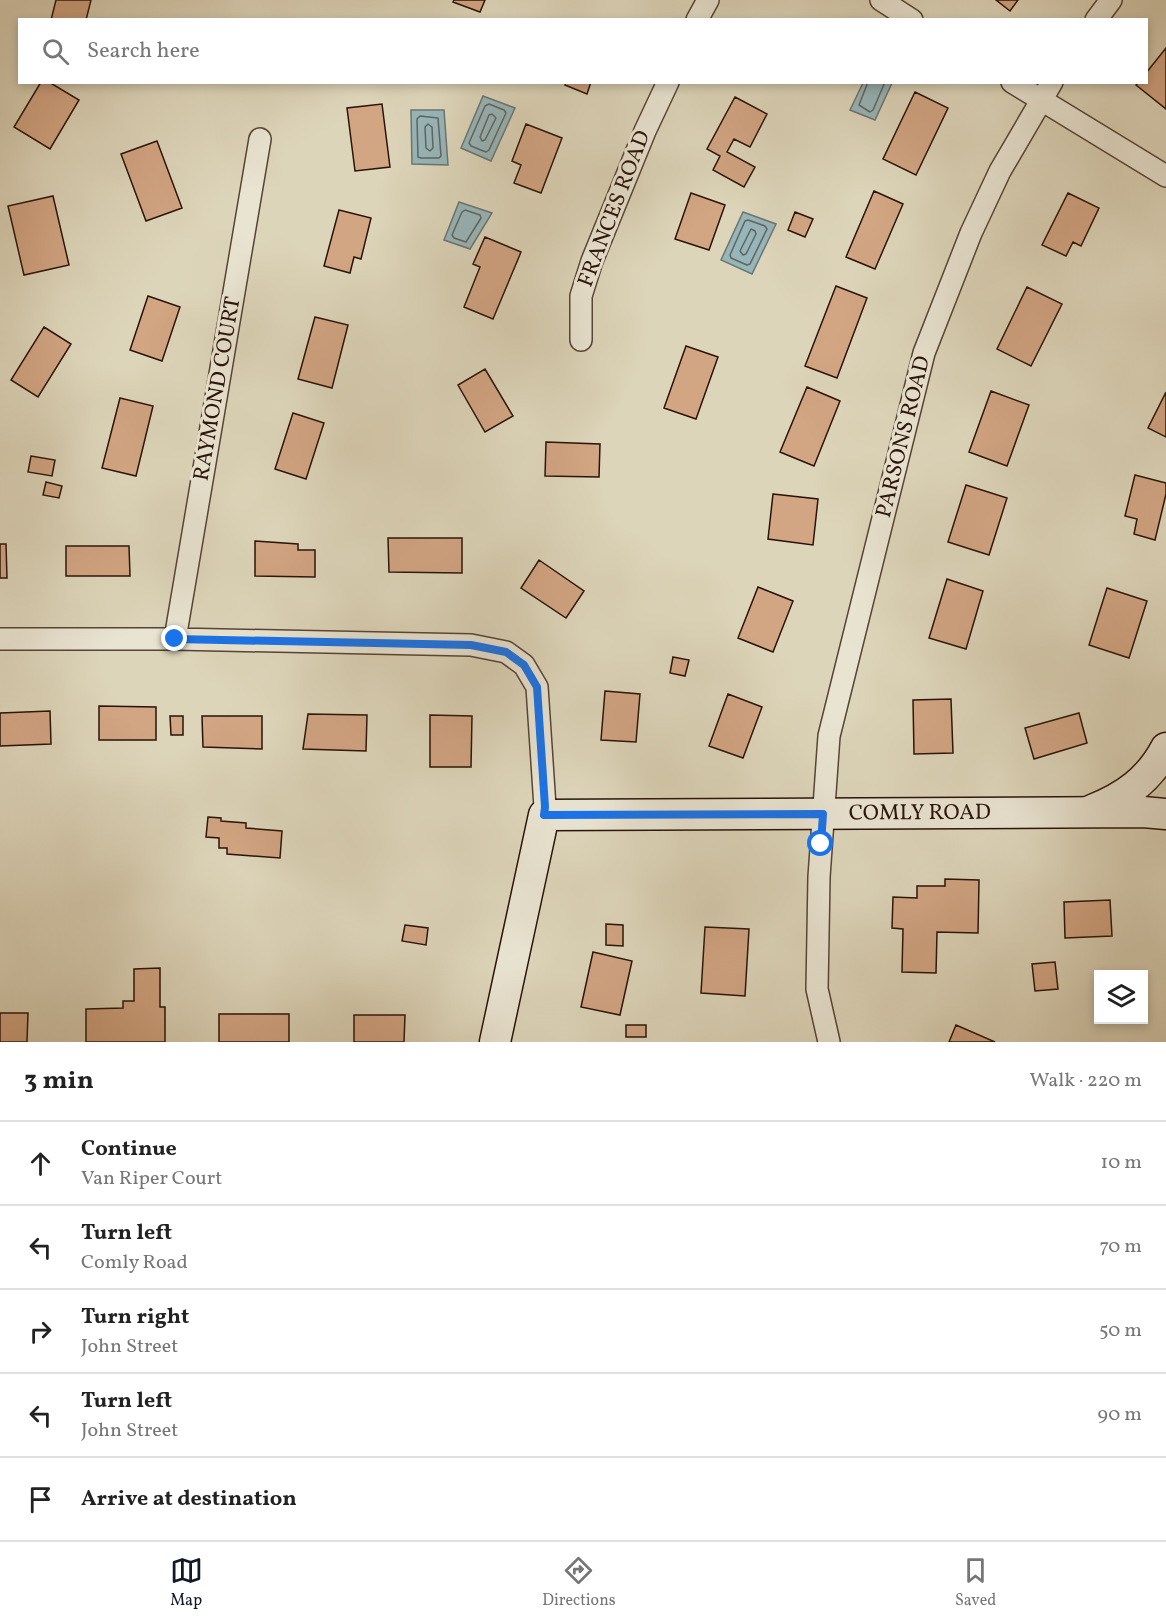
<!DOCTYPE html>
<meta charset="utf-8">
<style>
:root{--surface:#fff;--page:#f6f6f6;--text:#222;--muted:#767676;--line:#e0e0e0;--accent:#111827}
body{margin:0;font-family:Vollkorn,serif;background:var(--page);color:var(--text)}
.controls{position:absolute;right:18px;bottom:18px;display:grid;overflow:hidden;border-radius:0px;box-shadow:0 3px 9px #0003}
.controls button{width:54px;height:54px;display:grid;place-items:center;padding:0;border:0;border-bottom:2px solid var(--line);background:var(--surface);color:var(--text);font:30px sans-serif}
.stop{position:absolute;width:18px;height:18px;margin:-14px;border:4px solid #1a73e8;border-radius:50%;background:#fff}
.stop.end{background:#1a73e8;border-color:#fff;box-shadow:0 2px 6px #0008}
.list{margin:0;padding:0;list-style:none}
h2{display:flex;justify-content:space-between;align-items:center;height:78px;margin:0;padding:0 24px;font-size:26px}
h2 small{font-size:20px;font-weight:400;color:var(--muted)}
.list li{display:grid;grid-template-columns:39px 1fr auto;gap:18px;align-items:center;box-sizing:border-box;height:84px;padding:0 24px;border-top:2px solid var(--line)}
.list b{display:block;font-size:22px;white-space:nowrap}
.list p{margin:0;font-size:20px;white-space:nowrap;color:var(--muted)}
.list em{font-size:20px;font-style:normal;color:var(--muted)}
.icon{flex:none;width:33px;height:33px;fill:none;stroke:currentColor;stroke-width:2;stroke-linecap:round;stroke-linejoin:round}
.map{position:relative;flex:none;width:1166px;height:1042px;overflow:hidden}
.search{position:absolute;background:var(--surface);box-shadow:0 3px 9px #0003;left:18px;right:18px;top:18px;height:66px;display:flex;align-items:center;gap:15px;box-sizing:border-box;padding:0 21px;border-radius:0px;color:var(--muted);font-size:22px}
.sheet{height:498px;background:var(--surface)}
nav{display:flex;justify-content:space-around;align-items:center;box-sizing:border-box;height:84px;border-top:2px solid var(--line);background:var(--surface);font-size:16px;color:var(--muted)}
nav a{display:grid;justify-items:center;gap:3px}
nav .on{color:var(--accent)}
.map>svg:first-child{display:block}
</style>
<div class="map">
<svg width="1166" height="1042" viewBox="0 0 1166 1042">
<rect width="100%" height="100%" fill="#ddd5ba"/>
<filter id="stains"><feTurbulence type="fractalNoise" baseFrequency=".00333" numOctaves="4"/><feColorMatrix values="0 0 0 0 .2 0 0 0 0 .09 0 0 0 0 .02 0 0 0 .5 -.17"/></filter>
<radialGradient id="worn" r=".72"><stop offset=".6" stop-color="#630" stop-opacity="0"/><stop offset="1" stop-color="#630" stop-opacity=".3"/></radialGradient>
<path fill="#97b6ba" stroke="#6b7573" stroke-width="1.5" d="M 863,83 L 892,83 L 875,120 L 850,110 Z
M 483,96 L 515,108 L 491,161 L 461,148 Z
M 411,110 L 444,110 L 448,165 L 412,164 Z
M 459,202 L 492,213 L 470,249 L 444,240 Z
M 743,212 L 776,224 L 752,274 L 721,260 Z"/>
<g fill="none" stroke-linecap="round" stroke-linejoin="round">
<path stroke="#606462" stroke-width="1.5" d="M 868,82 L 859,105 L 870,112 L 873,110 L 885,82
M 489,104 L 504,110 L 506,113 L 489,150 L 486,152 L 471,146 L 469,143 L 485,106 Z
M 492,114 L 496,118 L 485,140 L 482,141 L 480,137 L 489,115 Z
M 420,116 L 438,118 L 441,156 L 439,158 L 421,158 L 418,157 L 417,119 Z
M 428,124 L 432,127 L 433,148 L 430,151 L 426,148 L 425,127 Z
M 465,210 L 480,215 L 481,218 L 466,242 L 454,238 L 452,235 L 462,212 Z
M 748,220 L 765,226 L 767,229 L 750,264 L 747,265 L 731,258 L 730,255 L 745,221 Z
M 751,229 L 755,231 L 756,234 L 746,254 L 743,255 L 740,251 Z"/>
</g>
<path fill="#d2a583" stroke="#291309" stroke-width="1.5" d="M 56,0 L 91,0 L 86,20 L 51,20 Z
M 454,0 L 485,0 L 480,12 L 453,2 Z
M 996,0 L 1018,0 L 1010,11 Z
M 1166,48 L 1166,109 L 1136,85 L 1139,82 L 1146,82 L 1146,73 Z
M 41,82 L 49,82 L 79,100 L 50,149 L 14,127 Z
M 566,82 L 591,82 L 587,94 L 565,85 Z
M 915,92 L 948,108 L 916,175 L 883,159 Z
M 735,97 L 767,114 L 750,147 L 734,139 L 727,152 L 755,167 L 744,187 L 713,170 L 720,156 L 707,149 Z
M 382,104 L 390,167 L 355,171 L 347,108 Z
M 526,124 L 562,138 L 541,193 L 514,183 L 521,165 L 512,161 Z
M 157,141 L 182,208 L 146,221 L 121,154 Z
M 874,191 L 903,204 L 875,269 L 846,257 Z
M 691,193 L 725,205 L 709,250 L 675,239 Z
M 1068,193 L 1099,208 L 1081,246 L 1073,242 L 1066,256 L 1042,245 Z
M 53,196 L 69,265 L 24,275 L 8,206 Z
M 339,210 L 371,218 L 361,259 L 354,257 L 350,273 L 324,266 Z
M 795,212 L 813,219 L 805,237 L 788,230 Z
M 485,237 L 521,252 L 493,319 L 464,307 L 480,267 L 473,264 Z
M 836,286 L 867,298 L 837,378 L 805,366 Z
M 1027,287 L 1062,304 L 1031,366 L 997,349 Z
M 148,296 L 180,307 L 162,361 L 130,350 Z
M 315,317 L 348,325 L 332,388 L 298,379 Z
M 44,327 L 71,344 L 38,397 L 11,380 Z
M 686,346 L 718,357 L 696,419 L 664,408 Z
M 485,369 L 513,416 L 485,432 L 458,385 Z
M 807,387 L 840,401 L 814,466 L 780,452 Z
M 991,391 L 1029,405 L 1007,466 L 969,452 Z
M 1166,392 L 1166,437 L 1148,428 Z
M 120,398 L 153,406 L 136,476 L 102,468 Z
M 293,413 L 324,423 L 306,479 L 275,469 Z
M 546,442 L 600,444 L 599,477 L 545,476 Z
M 31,456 L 55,460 L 52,476 L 28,472 Z
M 1135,475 L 1166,483 L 1166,494 L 1155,540 L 1134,534 L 1137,519 L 1125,516 Z
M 46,482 L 62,486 L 59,498 L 43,495 Z
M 966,485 L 1007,498 L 989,555 L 948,542 Z
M 773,494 L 818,499 L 813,545 L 768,539 Z
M 388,538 L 462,538 L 462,573 L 389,572 Z
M 255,541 L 298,544 L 298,550 L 315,550 L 315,577 L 255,576 Z
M 0,544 L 6,544 L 7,578 L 0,578 Z
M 66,546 L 129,546 L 130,576 L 66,576 Z
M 539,560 L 584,591 L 566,618 L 521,588 Z
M 947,579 L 983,591 L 966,649 L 929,638 Z
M 758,587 L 793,601 L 773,652 L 738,638 Z
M 1107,588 L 1147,601 L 1129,658 L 1089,645 Z
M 673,657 L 689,660 L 685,676 L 670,673 Z
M 605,691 L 640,694 L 636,742 L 601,740 Z
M 728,694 L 762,707 L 743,758 L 709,746 Z
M 951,699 L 953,753 L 914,754 L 913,700 Z
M 99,706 L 156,707 L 156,740 L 99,740 Z
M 50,711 L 51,744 L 0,746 L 0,713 Z
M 1079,713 L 1087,743 L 1034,759 L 1025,728 Z
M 308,714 L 367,715 L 366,751 L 303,749 Z
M 430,715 L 472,716 L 471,767 L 430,767 Z
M 170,716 L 183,716 L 183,735 L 171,735 Z
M 202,716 L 262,716 L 262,749 L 203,747 Z
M 208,817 L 221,818 L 221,821 L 246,823 L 246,828 L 282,831 L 280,858 L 227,854 L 227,848 L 219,848 L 219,838 L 206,837 Z
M 945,879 L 979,880 L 978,933 L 937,932 L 936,973 L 902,972 L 903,929 L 892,928 L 893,897 L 917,898 L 917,886 L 945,886 Z
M 1110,900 L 1112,936 L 1065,938 L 1064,902 Z
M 606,924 L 623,925 L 623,946 L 606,945 Z
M 405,925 L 428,928 L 426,945 L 402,941 Z
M 705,927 L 749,929 L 745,996 L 701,993 Z
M 593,952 L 632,961 L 620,1015 L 581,1007 Z
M 1055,962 L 1058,989 L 1035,991 L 1032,964 Z
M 160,968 L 160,1007 L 165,1007 L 165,1042 L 86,1042 L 86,1009 L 123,1008 L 123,1001 L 134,1001 L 134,969 Z
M 0,1013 L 28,1013 L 27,1042 L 0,1042 Z
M 219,1014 L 289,1014 L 289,1042 L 219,1042 Z
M 354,1015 L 405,1015 L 404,1042 L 354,1042 Z
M 626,1025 L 646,1025 L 646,1037 L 626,1037 Z
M 956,1025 L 995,1042 L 949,1042 Z"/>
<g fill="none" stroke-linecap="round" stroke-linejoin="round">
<g stroke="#564435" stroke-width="24">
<path id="minor" d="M 881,0 L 912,20
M 697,20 L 708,0
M 1096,20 L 1111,0
M 1012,82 L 1166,176
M 581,340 L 581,296 L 592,261 L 645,131 L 668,82
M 0,639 L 175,639 L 471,645 L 506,652 L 524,665 L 537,687 L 545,807 L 544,815
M 175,639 L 260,139
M 829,1042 L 817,989 L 819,877 L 829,736 L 924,353 L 971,233 L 1000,171 L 1052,82"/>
</g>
<g stroke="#291309" stroke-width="33">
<g id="secondary">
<path d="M 1092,810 C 1125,797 1149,780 1166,748"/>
<path id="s1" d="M 495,1042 L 544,815 L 1143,812 L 1166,814"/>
</g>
</g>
<use href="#minor" stroke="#e9e4d2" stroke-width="21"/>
<use href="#secondary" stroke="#e9e4d2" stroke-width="30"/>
</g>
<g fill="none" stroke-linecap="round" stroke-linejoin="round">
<path stroke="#1a73e8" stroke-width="8" d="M 175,639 L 471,645 L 506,652 L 524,665 L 537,687 L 545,807 L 544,815 L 823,814 L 821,844"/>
</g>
<g text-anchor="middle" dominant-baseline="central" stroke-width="6" stroke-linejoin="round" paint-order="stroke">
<g font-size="22" fill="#291309" stroke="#e9e4d2">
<text transform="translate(615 209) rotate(-69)">FRANCES ROAD</text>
<text transform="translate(218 389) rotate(-80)">RAYMOND COURT</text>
<text transform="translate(904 437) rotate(-76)">PARSONS ROAD</text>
<text stroke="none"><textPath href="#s1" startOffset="608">COMLY ROAD</textPath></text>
</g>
</g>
<rect width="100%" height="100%" filter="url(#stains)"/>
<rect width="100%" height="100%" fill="url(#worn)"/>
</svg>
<div class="controls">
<button><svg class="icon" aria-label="layers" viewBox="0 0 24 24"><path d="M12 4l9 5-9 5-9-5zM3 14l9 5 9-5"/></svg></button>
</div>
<div class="stop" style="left:821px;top:844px"></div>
<div class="stop end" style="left:175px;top:639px"></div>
<div class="search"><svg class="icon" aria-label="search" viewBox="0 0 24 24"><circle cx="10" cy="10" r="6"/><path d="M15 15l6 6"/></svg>Search here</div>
</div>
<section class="sheet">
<h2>3 min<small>Walk · 220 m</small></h2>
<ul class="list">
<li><svg class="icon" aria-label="ahead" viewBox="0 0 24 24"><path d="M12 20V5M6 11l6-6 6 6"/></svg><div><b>Continue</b><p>Van Riper Court</p></div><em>10 m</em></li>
<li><svg class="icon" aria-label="left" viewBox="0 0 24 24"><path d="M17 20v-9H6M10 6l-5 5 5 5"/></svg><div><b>Turn left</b><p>Comly Road</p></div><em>70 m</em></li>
<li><svg class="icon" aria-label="right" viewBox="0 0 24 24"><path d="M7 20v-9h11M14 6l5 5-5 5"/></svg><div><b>Turn right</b><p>John Street</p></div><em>50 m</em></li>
<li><svg class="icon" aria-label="left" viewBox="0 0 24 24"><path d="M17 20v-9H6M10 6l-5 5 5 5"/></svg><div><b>Turn left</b><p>John Street</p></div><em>90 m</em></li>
<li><svg class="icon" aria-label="arrive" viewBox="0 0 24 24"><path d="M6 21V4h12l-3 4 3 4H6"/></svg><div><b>Arrive at destination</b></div></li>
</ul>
</section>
<nav>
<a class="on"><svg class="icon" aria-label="map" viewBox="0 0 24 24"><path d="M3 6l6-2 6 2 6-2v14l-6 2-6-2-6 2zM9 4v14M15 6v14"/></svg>Map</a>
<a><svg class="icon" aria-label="directions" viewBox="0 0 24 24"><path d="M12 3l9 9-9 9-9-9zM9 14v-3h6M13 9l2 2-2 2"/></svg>Directions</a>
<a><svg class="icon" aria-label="saved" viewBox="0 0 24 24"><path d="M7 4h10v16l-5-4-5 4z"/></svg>Saved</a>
</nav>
